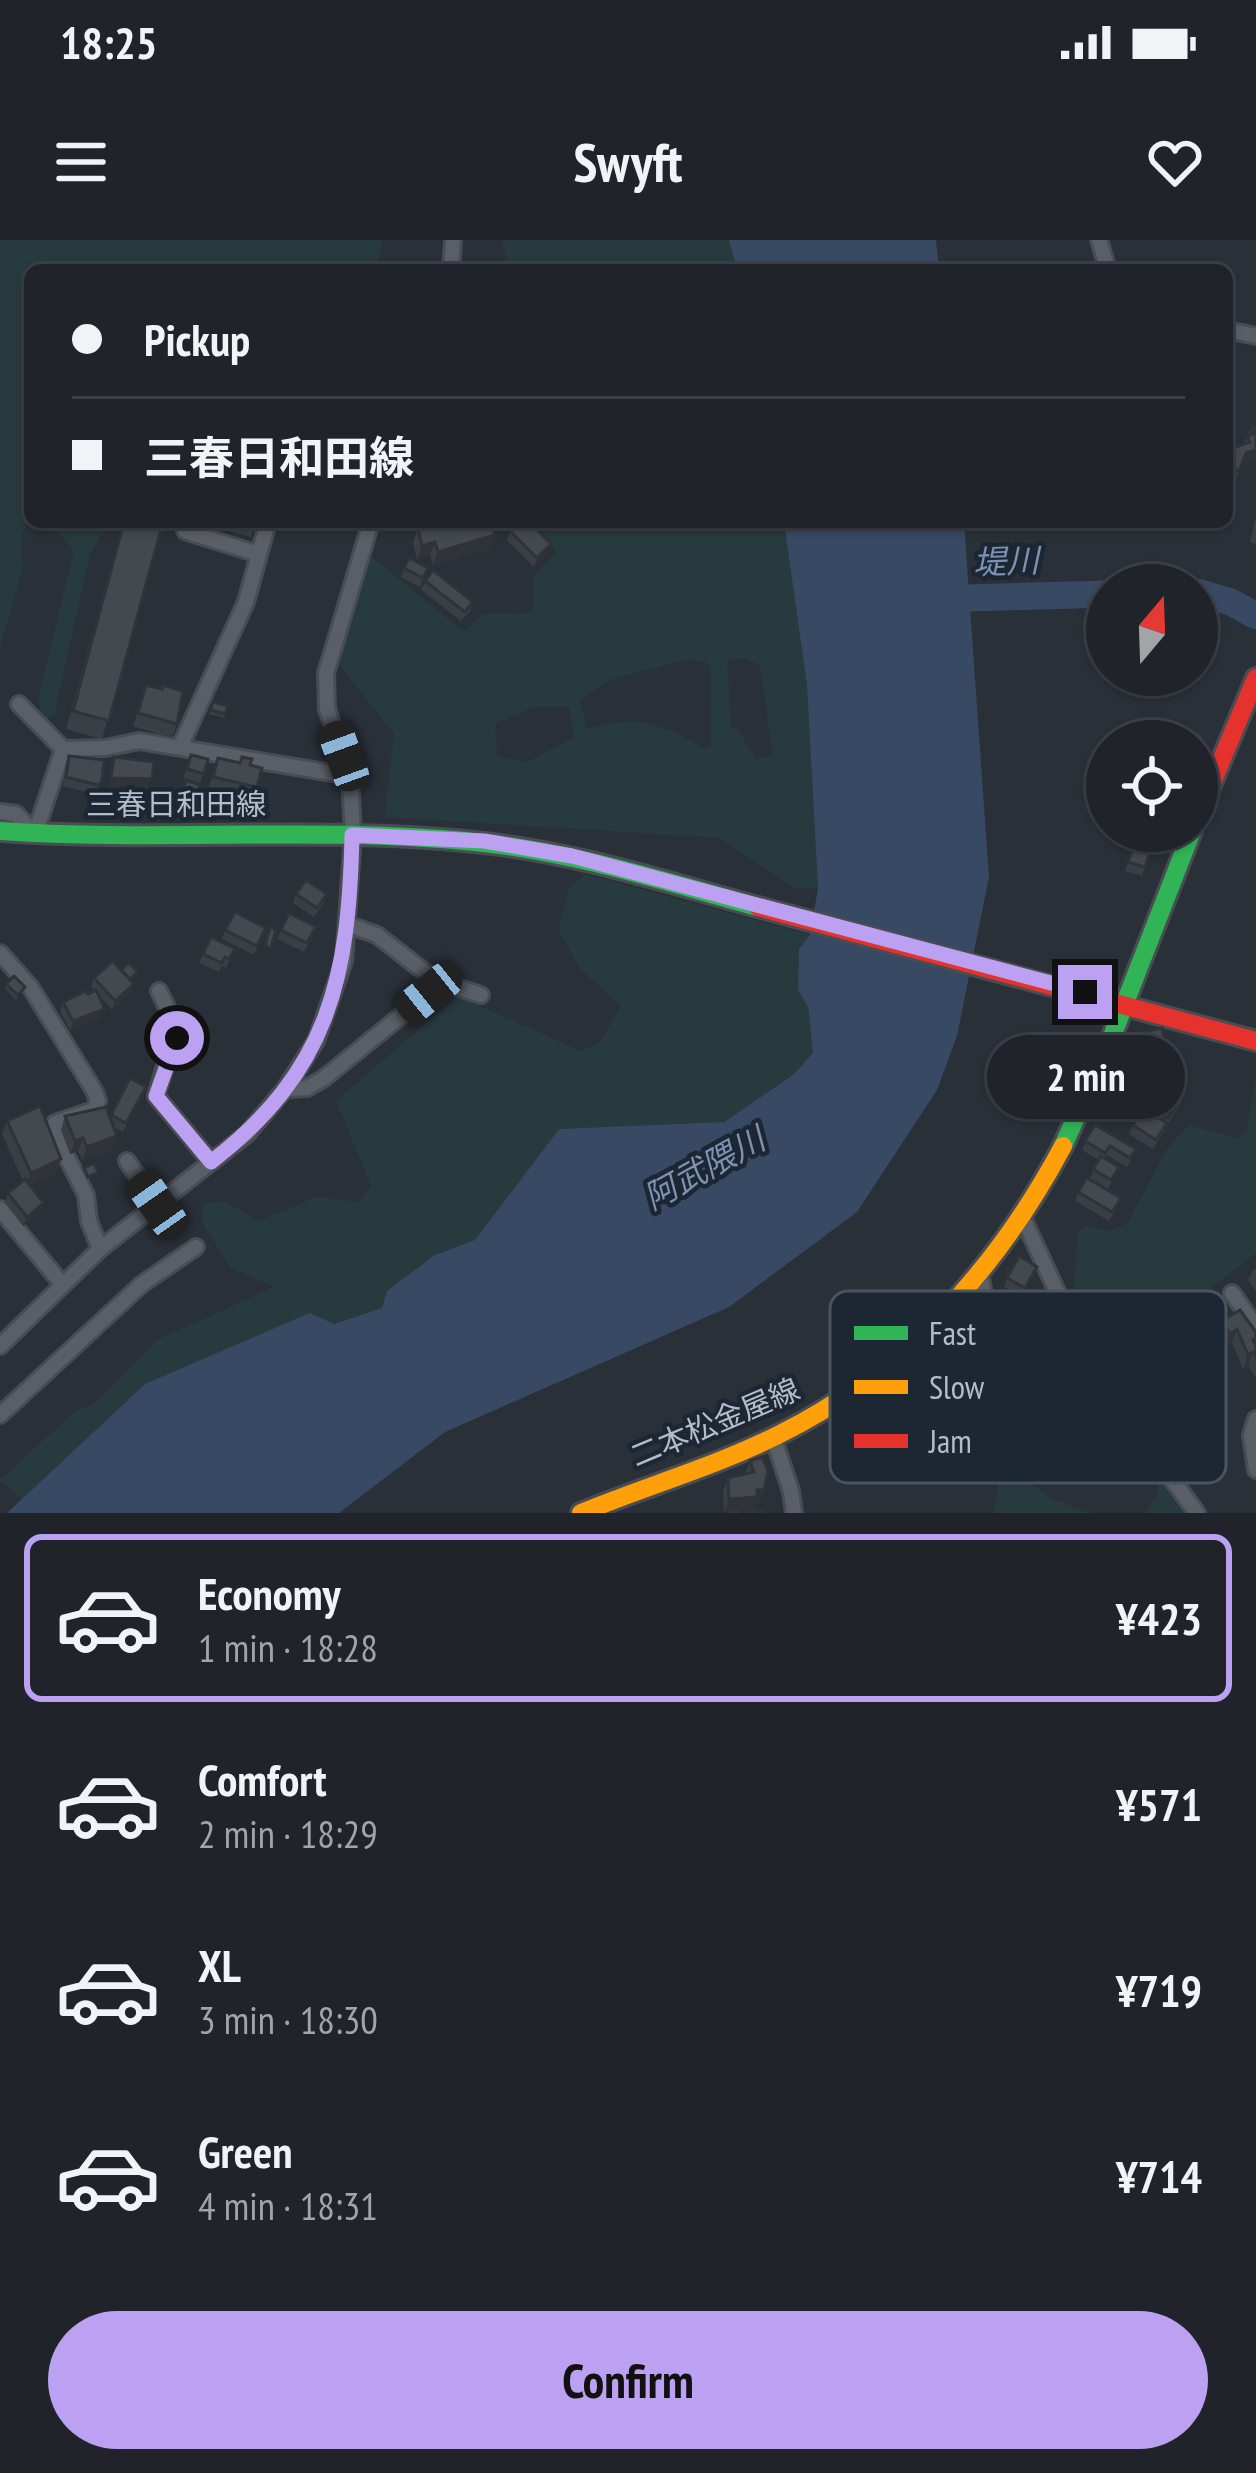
<!DOCTYPE html>
<html lang="en">
<head>
<meta charset="utf-8">
<style>
	:root { --surface:#20242a; --page:#282c32; --text:#f1f3f6; --muted:#a2a4a8; --line:#3d4147; --accent:#bca0f2 }
	body { margin:0; font-family:"PT Sans Narrow","Noto Sans JP",sans-serif; background:var(--page); color:var(--text); height:100vh; display:flex; flex-direction:column; font-size:45px; white-space:nowrap }
	* { box-sizing:border-box; margin:0 }
	p { font-size:39px; color:var(--muted) }
	.icon { flex:none; width:66px; height:66px; fill:none; stroke:currentColor; stroke-width:2; stroke-linecap:round; stroke-linejoin:round }
	.map { position:relative; height:1273px; overflow:hidden }
	.sheet { display:flex; flex-direction:column; background:var(--surface); flex:1 }
	.sheet>* { flex:none }
	.top-card { position:absolute; left:24px; top:24px; width:1209px; height:264px; border-radius:18px; box-shadow:0 3px 9px #0004,0 0 0 3px var(--line); display:grid; align-content:center; height:264px; padding:0 48px; background:var(--surface) }
	.needle { width:78px; rotate:19deg }
	.controls { position:absolute; left:1086px; top:324px; display:grid; gap:24px }
	.controls a { display:grid; place-items:center; width:132px; height:132px; border-radius:50%; background:var(--surface); box-shadow:0 3px 9px #0004,0 0 0 3px var(--line); font-size:60px }
	.end { position:absolute; width:54px; height:54px; margin:-27px; border:15px solid #bca0f2; background:#111; box-shadow:0 0 0 6px #111 }
	.from { border-radius:50% }
	.bubble { position:absolute; height:84px; border-radius:42px; background:var(--surface); box-shadow:0 3px 9px #0004,0 0 0 3px var(--line); font-size:39px; font-weight:800; line-height:84px; text-align:center }
	.car { position:absolute; width:36px; height:72px; margin:-36px -18px; border-radius:15px; box-shadow:0 0 9px 3px #0007; background:linear-gradient(#222 24%,#8ab4d8 0 40%,#222 0 76%,#8ab4d8 0 86%,#222 0) }
	.top-card b { display:flex; align-items:center; gap:42px; height:114px; font-size:45px }
	.top-card b+b { border-top:3px solid var(--line) }
	.top-card i { width:30px; height:30px; background:var(--text) }
	ul { padding:21px 0 0; list-style:none }
	li { display:flex; align-items:center; gap:36px; height:168px; margin:0 24px 18px; padding:0 24px; border:6px solid transparent; border-radius:18px }
	li div { flex:1 }
	li b { display:block; font-size:45px }
	li em { font-style:normal; font-weight:800 }
	li.selected { border-color:var(--accent) }
	li>.icon { width:108px; height:108px; stroke-width:1.5 }
	.button { display:flex; gap:24px; margin-top:auto; padding:24px 48px }
	.button a { flex:1; height:138px; border-radius:72px; background:var(--accent); color:#111; font-size:48px; font-weight:800; line-height:138px; text-align:center }
	.status { display:flex; justify-content:space-between; align-items:center; height:84px; padding:0 60px; background:var(--surface); direction:ltr }
	.status svg { height:33px; fill:currentColor }
	header { display:flex; justify-content:space-between; align-items:center; height:156px; padding:0 48px; background:var(--surface); font-size:54px; font-weight:800 }
	.map>svg:first-child { display:block }
</style>
</head>
<body>
<div class="status"><b>18:25</b><svg viewBox="0 0 49 12"><path d="M0 12V9h3v3zM5 12V6h3v6zM10 12V3h3v9zM15 12V0h3v12zM26 1h20v11H26zM47 4h2v5h-2z"/></svg></div>
<header><svg class="icon" aria-label="menu" viewBox="0 0 24 24"><path d="M4 6h16M4 12h16M4 18h16"/></svg>Swyft<svg class="icon" aria-label="heart" viewBox="0 0 24 24"><path d="M12 20l-8-8c-3-5 5-10 8-4 3-6 11-1 8 4z"/></svg></header>
<div class="map">
<svg width="1256" height="1273" viewBox="0 0 1256 1273">
	<rect width="100%" height="100%" fill="#2a3038"/>
	<!-- green -->
	<g fill="#273a3e" fill-rule="evenodd">
		<path d="M 0,0 L 383,0 L 375,30 L 30,30 L 30,282 L 110,282 L 90,314 L 54,476 L 43,479 L 38,458 L 74,311 L 59,292 L 27,285 L 21,294 L 23,327 L 0,408 Z"/>
		<path d="M 501,0 L 729,0 L 737,30 L 511,30 Z"/>
		<path d="M 534,282 L 784,282 L 807,446 L 818,648 L 796,649 L 719,598 L 385,577 L 394,494 L 338,423 L 371,316 L 464,392 L 482,374 L 532,373 L 534,335 L 557,313 ZM 744,418 L 760,425 L 773,516 L 755,519 L 740,492 L 731,485 L 727,420 ZM 690,419 L 710,424 L 711,507 L 704,508 C 657,482 639,474 587,489 L 580,460 L 612,439 ZM 534,467 L 569,467 L 575,497 L 527,522 L 497,516 L 495,484 Z"/>
		<path d="M 585,634 L 810,695 L 799,709 L 798,750 L 808,767 L 813,814 L 793,835 L 724,882 L 559,889 L 475,1000 L 435,1015 L 382,1068 L 333,1084 L 310,1074 L 145,1144 L 22,1259 L 0,1240 L 74,1172 L 94,1164 L 157,1100 L 274,1047 L 231,1028 L 203,984 L 203,964 L 224,961 L 259,981 L 316,957 L 358,962 L 371,946 L 336,861 L 457,756 L 581,811 L 600,802 L 621,766 L 580,729 L 558,689 L 569,649 Z"/>
		<path d="M 1256,836 L 1256,1013 L 1158,1089 L 1147,1119 L 1149,1183 L 1204,1273 L 1145,1273 L 1157,1256 L 1158,1245 C 1125,1187 1072,1175 1104,1101 L 1074,1054 L 1077,993 L 1085,985 L 1108,991 L 1127,984 L 1167,909 L 1189,885 L 1237,898 L 1246,892 Z"/>
		<path d="M 1007,1227 L 1052,1259 L 1091,1273 L 994,1273 L 1000,1233 Z"/>
	</g>
	<!-- water -->
	<g fill="#384963">
		<path d="M 729,0 L 936,0 L 939,30 L 737,30 Z"/>
		<path d="M 784,282 L 964,282 L 989,637 L 957,796 L 937,850 L 857,972 L 729,1067 L 445,1192 L 339,1273 L 7,1273 L 145,1144 L 310,1073 L 334,1084 L 382,1068 L 387,1051 L 435,1015 L 475,1000 L 559,889 L 724,882 L 793,835 L 813,813 L 808,767 L 798,750 L 799,709 L 810,695 L 818,648 L 807,446 Z"/>
	</g>
	<g fill="none" stroke-linecap="round" stroke-linejoin="round">
		<!-- river -->
		<g stroke="#384963" stroke-width="27">
			<path d="M 1197,352 L 1231,362 L 1256,376"/>
			<path d="M 934,359 L 1107,354"/>
		</g>
		<!-- street casing -->
		<g stroke="#484c53" stroke-width="20">
			<g id="street">
				<path d="M 1099,0 L 1108,30"/>
				<path d="M 451,30 L 453,0"/>
				<path d="M 1227,90 L 1256,96"/>
				<path d="M 185,291 L 258,314"/>
				<path d="M 19,464 L 63,509 L 105,508 L 139,501 L 350,536"/>
				<path d="M 180,507 L 246,362 L 268,282"/>
				<path d="M 0,572 L 16,574 L 35,594"/>
				<path d="M 35,594 L 63,509"/>
				<path d="M 349,685 L 377,695 L 435,740 L 481,755"/>
				<path d="M 0,713 L 31,748 L 95,852 L 98,861 L 94,870 L 55,883 L 52,888 L 86,955 L 89,981 L 100,1009"/>
				<path d="M 159,751 L 177,788 L 156,856 L 211,922"/>
				<path d="M 285,849 L 307,848 L 323,839 L 429,753 L 435,740"/>
				<path d="M 127,921 L 157,964"/>
				<path d="M 0,969 L 62,1044"/>
				<path d="M 1022,976 L 1098,1140 L 1197,1273"/>
				<path d="M 980,1034 C 995,1085 956,1138 989,1185 C 997,1198 1012,1209 1023,1220"/>
				<path d="M 1232,1053 L 1256,1087"/>
				<path d="M 0,1106 L 100,1009 L 247,894 L 285,849 L 316,801 L 344,721 L 353,595 L 350,536 L 327,469 L 326,433 L 371,282"/>
				<path d="M 0,1175 L 142,1044 L 196,1007"/>
				<path d="M 1256,1179 L 1251,1195 L 1256,1230"/>
				<path d="M 773,1197 L 791,1251 L 794,1273"/>
			</g>
		</g>
		<!-- fast casing -->
		<g stroke="#484c53" stroke-width="24">
			<g id="fast">
				<path d="M 0,591 C 158,602 317,586 474,602 C 571,611 665,642 758,667"/>
				<path d="M 1063,906 L 1109,804 L 1192,591"/>
			</g>
		</g>
		<!-- slow casing -->
		<g stroke="#484c53" stroke-width="24">
			<path id="slow" d="M 581,1273 C 646,1246 714,1227 778,1195 C 904,1133 998,1028 1063,906"/>
		</g>
		<!-- jam casing -->
		<g stroke="#484c53" stroke-width="24">
			<g id="jam">
				<path d="M 1197,578 L 1256,438"/>
				<path d="M 758,667 L 1256,801"/>
			</g>
		</g>
		<!-- street -->
		<use href="#street" stroke="#5a5e66" stroke-width="14"/>
		<!-- fast -->
		<use href="#fast" stroke="#30b455" stroke-width="18"/>
		<!-- slow -->
		<use href="#slow" stroke="#ff9f0a" stroke-width="18"/>
		<!-- jam -->
		<use href="#jam" stroke="#e5322d" stroke-width="18"/>
	</g>
	<!-- wall -->
	<g fill="#3a3f45">
		<path d="M 1256,185 L 1236,240 L 1227,236 L 1227,225 L 1244,204 L 1251,187 Z"/>
		<path d="M 1256,276 L 1256,304 L 1250,302 Z"/>
		<path d="M 123,282 L 163,282 L 102,499 L 66,489 Z"/>
		<path d="M 195,282 L 256,282 L 251,297 Z"/>
		<path d="M 424,282 L 492,284 L 493,282 L 514,287 L 548,313 L 534,327 L 507,300 L 510,292 L 493,286 L 490,309 L 433,325 L 430,315 L 417,319 L 413,302 L 418,288 L 422,287 Z"/>
		<path d="M 404,328 L 428,328 L 420,347 L 401,337 Z"/>
		<path d="M 425,341 L 473,362 L 470,371 L 461,381 L 421,350 Z"/>
		<path d="M 146,445 L 177,484 L 172,498 L 133,486 Z"/>
		<path d="M 213,462 L 228,466 L 224,478 L 209,474 Z"/>
		<path d="M 191,515 L 208,519 L 200,543 L 183,538 Z"/>
		<path d="M 69,516 L 104,520 L 98,550 L 94,554 L 63,546 L 66,524 Z"/>
		<path d="M 218,518 L 250,525 L 257,547 L 252,561 L 208,550 Z"/>
		<path d="M 186,540 L 200,545 L 188,579 L 174,574 Z"/>
		<path d="M 1134,591 L 1147,591 L 1144,598 L 1154,601 L 1142,636 L 1125,631 L 1137,597 L 1133,595 Z"/>
		<path d="M 296,654 L 327,654 L 324,663 L 314,677 L 293,663 Z"/>
		<path d="M 266,688 L 254,715 L 222,699 L 225,690 Z"/>
		<path d="M 281,690 L 313,696 L 304,712 L 277,699 Z"/>
		<path d="M 235,709 L 226,728 L 222,726 L 219,732 L 199,723 L 203,714 Z"/>
		<path d="M 121,730 L 138,732 L 131,741 L 131,753 L 112,770 L 98,754 L 101,777 L 70,790 L 60,771 L 63,762 L 95,751 L 91,747 L 94,738 Z"/>
		<path d="M 6,744 L 25,747 L 16,760 L 5,749 Z"/>
		<path d="M 1143,792 L 1164,801 L 1161,810 L 1142,813 L 1139,801 Z"/>
		<path d="M 130,838 L 142,856 L 123,892 L 113,887 L 112,910 L 82,921 L 78,911 L 70,914 L 61,890 L 65,876 L 110,877 Z"/>
		<path d="M 1155,840 L 1143,865 L 1126,856 L 1130,847 Z"/>
		<path d="M 1184,854 L 1181,863 L 1153,909 L 1129,894 L 1133,885 L 1151,873 L 1153,868 Z"/>
		<path d="M 7,881 L 56,933 L 29,945 L 40,972 L 23,986 L 5,962 L 8,953 L 23,941 L 2,894 Z"/>
		<path d="M 1095,885 L 1132,918 L 1127,927 L 1106,915 L 1105,918 L 1119,927 L 1108,949 L 1090,938 L 1099,920 L 1082,910 Z"/>
		<path d="M 1078,952 L 1117,967 L 1109,981 L 1075,961 Z"/>
		<path d="M 1037,1027 L 1021,1057 L 1004,1047 L 1007,1038 Z"/>
		<path d="M 1256,1028 L 1256,1051 L 1248,1040 L 1252,1031 Z"/>
		<path d="M 1222,1081 L 1256,1092 L 1256,1138 L 1248,1126 L 1243,1129 L 1232,1103 L 1225,1107 L 1217,1095 Z"/>
		<path d="M 989,1116 L 1016,1124 L 1006,1137 L 1033,1157 L 1030,1165 L 1051,1181 L 1048,1190 L 1037,1203 L 1016,1186 L 1018,1181 L 987,1157 L 990,1148 L 999,1136 L 985,1125 Z"/>
		<path d="M 1067,1165 L 1078,1171 L 1071,1187 L 1060,1182 Z"/>
		<path d="M 762,1217 L 760,1263 L 755,1264 L 753,1270 L 763,1273 L 743,1273 L 744,1271 L 739,1271 L 739,1273 L 724,1272 L 723,1251 L 728,1238 L 745,1234 L 750,1221 Z"/>
	</g>
	<!-- shaded-wall -->
	<g fill="#303338">
		<path d="M 1256,210 L 1256,218 L 1242,222 L 1246,213 Z"/>
		<path d="M 495,295 L 490,309 L 433,325 L 438,312 Z"/>
		<path d="M 435,302 L 430,315 L 417,319 L 422,306 Z"/>
		<path d="M 551,304 L 548,313 L 534,327 L 537,318 Z"/>
		<path d="M 111,538 L 152,539 L 148,548 L 108,547 Z"/>
		<path d="M 134,744 L 131,753 L 112,770 L 115,761 Z"/>
		<path d="M 105,769 L 101,777 L 70,790 L 73,781 Z"/>
		<path d="M 1164,801 L 1161,810 L 1142,813 L 1145,805 Z"/>
		<path d="M 117,896 L 112,910 L 82,921 L 87,907 Z"/>
		<path d="M 83,898 L 78,911 L 70,914 L 75,901 Z"/>
		<path d="M 61,919 L 56,933 L 26,946 L 31,933 Z"/>
		<path d="M 44,963 L 40,972 L 23,986 L 27,977 Z"/>
		<path d="M 1237,1089 L 1232,1103 L 1225,1107 L 1230,1094 Z"/>
		<path d="M 1253,1112 L 1248,1126 L 1243,1129 L 1248,1115 Z"/>
		<path d="M 757,1250 L 764,1250 L 760,1263 L 755,1264 L 753,1270 L 724,1272 L 729,1259 Z"/>
	</g>
	<!-- building -->
	<g fill="#444950" stroke="#303338" stroke-width="3">
		<path d="M 1256,185 L 1256,210 L 1246,213 L 1239,231 L 1227,226 L 1233,208 L 1250,202 L 1247,196 L 1254,193 L 1251,187 Z"/>
		<path d="M 124,282 L 163,282 L 109,481 L 73,471 Z"/>
		<path d="M 425,282 L 491,282 L 495,295 L 438,312 L 435,302 L 422,306 L 418,288 L 426,286 Z"/>
		<path d="M 495,282 L 515,282 L 513,288 Z"/>
		<path d="M 519,282 L 529,282 L 551,304 L 537,318 L 510,291 Z"/>
		<path d="M 409,318 L 428,328 L 423,338 L 404,328 Z"/>
		<path d="M 433,330 L 473,362 L 465,372 L 425,341 Z"/>
		<path d="M 146,445 L 162,449 L 163,445 L 183,451 L 177,484 L 138,473 Z"/>
		<path d="M 213,462 L 228,466 L 225,474 L 210,470 Z"/>
		<path d="M 1180,487 L 1203,495 L 1198,509 L 1197,501 L 1175,501 Z"/>
		<path d="M 1197,512 L 1203,514 L 1197,532 Z"/>
		<path d="M 191,515 L 208,519 L 204,534 L 187,529 Z"/>
		<path d="M 69,516 L 104,520 L 102,541 L 98,545 L 66,537 Z"/>
		<path d="M 114,517 L 154,522 L 152,539 L 111,538 Z"/>
		<path d="M 242,517 L 252,519 L 250,525 L 262,528 L 257,547 L 213,537 L 218,518 L 240,523 Z"/>
		<path d="M 186,540 L 200,545 L 192,570 L 178,565 Z"/>
		<path d="M 1138,595 L 1154,601 L 1145,627 L 1128,622 Z"/>
		<path d="M 306,640 L 327,654 L 317,668 L 296,654 Z"/>
		<path d="M 235,672 L 266,688 L 257,706 L 225,690 Z"/>
		<path d="M 289,673 L 316,687 L 307,703 L 281,690 Z"/>
		<path d="M 270,687 L 276,690 L 271,708 L 265,706 Z"/>
		<path d="M 211,697 L 235,709 L 229,719 L 225,717 L 222,723 L 203,714 Z"/>
		<path d="M 113,721 L 134,744 L 115,761 L 94,738 Z"/>
		<path d="M 129,723 L 138,732 L 130,739 L 121,730 Z"/>
		<path d="M 14,736 L 25,747 L 18,755 L 6,744 Z"/>
		<path d="M 96,750 L 105,769 L 73,781 L 63,762 L 86,751 L 88,754 Z"/>
		<path d="M 1162,788 L 1164,801 L 1145,805 L 1143,792 Z"/>
		<path d="M 1138,831 L 1155,840 L 1147,856 L 1130,847 Z"/>
		<path d="M 130,838 L 146,847 L 126,883 L 111,875 Z"/>
		<path d="M 1169,844 L 1184,854 L 1168,878 L 1153,868 Z"/>
		<path d="M 40,866 L 61,919 L 31,933 L 7,881 Z"/>
		<path d="M 106,867 L 117,896 L 87,907 L 83,898 L 75,901 L 65,876 Z"/>
		<path d="M 1143,868 L 1167,883 L 1156,900 L 1133,885 Z"/>
		<path d="M 1095,885 L 1136,909 L 1130,918 L 1110,906 L 1105,913 L 1085,901 Z"/>
		<path d="M 1101,916 L 1119,927 L 1111,940 L 1093,929 Z"/>
		<path d="M 94,923 L 98,932 L 88,937 L 84,928 Z"/>
		<path d="M 1087,938 L 1121,958 L 1112,972 L 1078,952 Z"/>
		<path d="M 25,939 L 44,963 L 27,977 L 8,953 Z"/>
		<path d="M 1019,1016 L 1037,1027 L 1025,1048 L 1007,1038 Z"/>
		<path d="M 1240,1070 L 1256,1092 L 1256,1098 L 1253,1100 L 1256,1105 L 1256,1117 L 1253,1112 L 1248,1115 L 1237,1089 L 1230,1094 L 1222,1081 Z"/>
		<path d="M 762,1217 L 768,1231 L 764,1250 L 757,1250 L 757,1257 L 729,1259 L 728,1238 L 754,1232 L 750,1221 Z"/>
		<path d="M 762,1270 L 763,1273 L 744,1273 L 744,1271 Z"/>
	</g>
	<g fill="none" stroke-linecap="round" stroke-linejoin="round">
		<!-- route -->
		<path stroke="#bca0f2" stroke-width="15" d="M 177,798 L 156,856 L 211,922 C 329,831 349,738 352,595 L 484,601 L 572,616 L 1085,752"/>
	</g>
	<g text-anchor="middle" stroke-width="9" stroke-linejoin="round" paint-order="stroke">
		<!-- street labels -->
		<g font-size="30" fill="#b4bcc9" stroke="#1d2633">
			<text x="176" y="575">三春日和田線</text>
			<text transform="translate(715 1183) rotate(-23)" y="10">二本松金屋線</text>
		</g>
		<!-- water labels -->
		<g font-size="33" font-style="italic" fill="#7c92b1" stroke="#1d2633">
			<text transform="translate(1006 321) rotate(-2)" y="12">堤川</text>
			<text transform="translate(704 928) rotate(-29)" y="12">阿武隈川</text>
		</g>
	</g>
	<!-- legend -->
	<rect x="830" y="1051" width="396" height="192" rx="18" fill="#1d2633" stroke="#4a5360" stroke-width="3"/>
	<rect x="854" y="1086" width="54" height="14" fill="#30b455"/>
	<rect x="854" y="1140" width="54" height="14" fill="#ff9f0a"/>
	<rect x="854" y="1194" width="54" height="14" fill="#e5322d"/>
	<g font-size="33" fill="#b4bcc9">
		<text x="929" y="1105">Fast</text>
		<text x="929" y="1159">Slow</text>
		<text x="929" y="1213">Jam</text>
	</g>
</svg>
<div class="controls">
<a><svg class="needle" viewBox="-14 -14 28 28"><path d="M0-13l5 13h-10z" fill="#e53935"/><path d="M0 13l5-13h-10z" fill="#a2a4a8"/></svg></a>
<a><svg class="icon" aria-label="locate" viewBox="0 0 24 24"><circle cx="12" cy="12" r="6"/><path d="M12 2v4M12 18v4M2 12h4M18 12h4"/></svg></a>
</div>
<i class="end from" style="left:177px;top:798px"></i>
<i class="end" style="left:1085px;top:752px"></i>
<div class="bubble" style="left:987px;top:795px;width:198px">2 min</div>
<i class="car" style="left:344px;top:516px;rotate:340deg"></i>
<i class="car" style="left:429px;top:753px;rotate:231deg"></i>
<i class="car" style="left:157px;top:964px;rotate:325deg"></i>
<div class="top-card">
<b><i class="from"></i>Pickup</b>
<b><i></i>三春日和田線</b>
</div>
</div>
<section class="sheet">
<ul>
<li class="selected"><svg class="icon" aria-label="car" viewBox="0 0 24 24"><path d="M5 17H2v-5l4-1 3-4h7l3 4 3 1v5h-3M9 17h6M6 11h13"/><circle cx="7" cy="17" r="2"/><circle cx="17" cy="17" r="2"/></svg><div><b>Economy</b><p>1 min · 18:28</p></div><em>¥423</em></li>
<li><svg class="icon" aria-label="car" viewBox="0 0 24 24"><path d="M5 17H2v-5l4-1 3-4h7l3 4 3 1v5h-3M9 17h6M6 11h13"/><circle cx="7" cy="17" r="2"/><circle cx="17" cy="17" r="2"/></svg><div><b>Comfort</b><p>2 min · 18:29</p></div><em>¥571</em></li>
<li><svg class="icon" aria-label="car" viewBox="0 0 24 24"><path d="M5 17H2v-5l4-1 3-4h7l3 4 3 1v5h-3M9 17h6M6 11h13"/><circle cx="7" cy="17" r="2"/><circle cx="17" cy="17" r="2"/></svg><div><b>XL</b><p>3 min · 18:30</p></div><em>¥719</em></li>
<li><svg class="icon" aria-label="car" viewBox="0 0 24 24"><path d="M5 17H2v-5l4-1 3-4h7l3 4 3 1v5h-3M9 17h6M6 11h13"/><circle cx="7" cy="17" r="2"/><circle cx="17" cy="17" r="2"/></svg><div><b>Green</b><p>4 min · 18:31</p></div><em>¥714</em></li>
</ul>
<div class="button"><a>Confirm</a></div>
</section>
</body>
</html>
